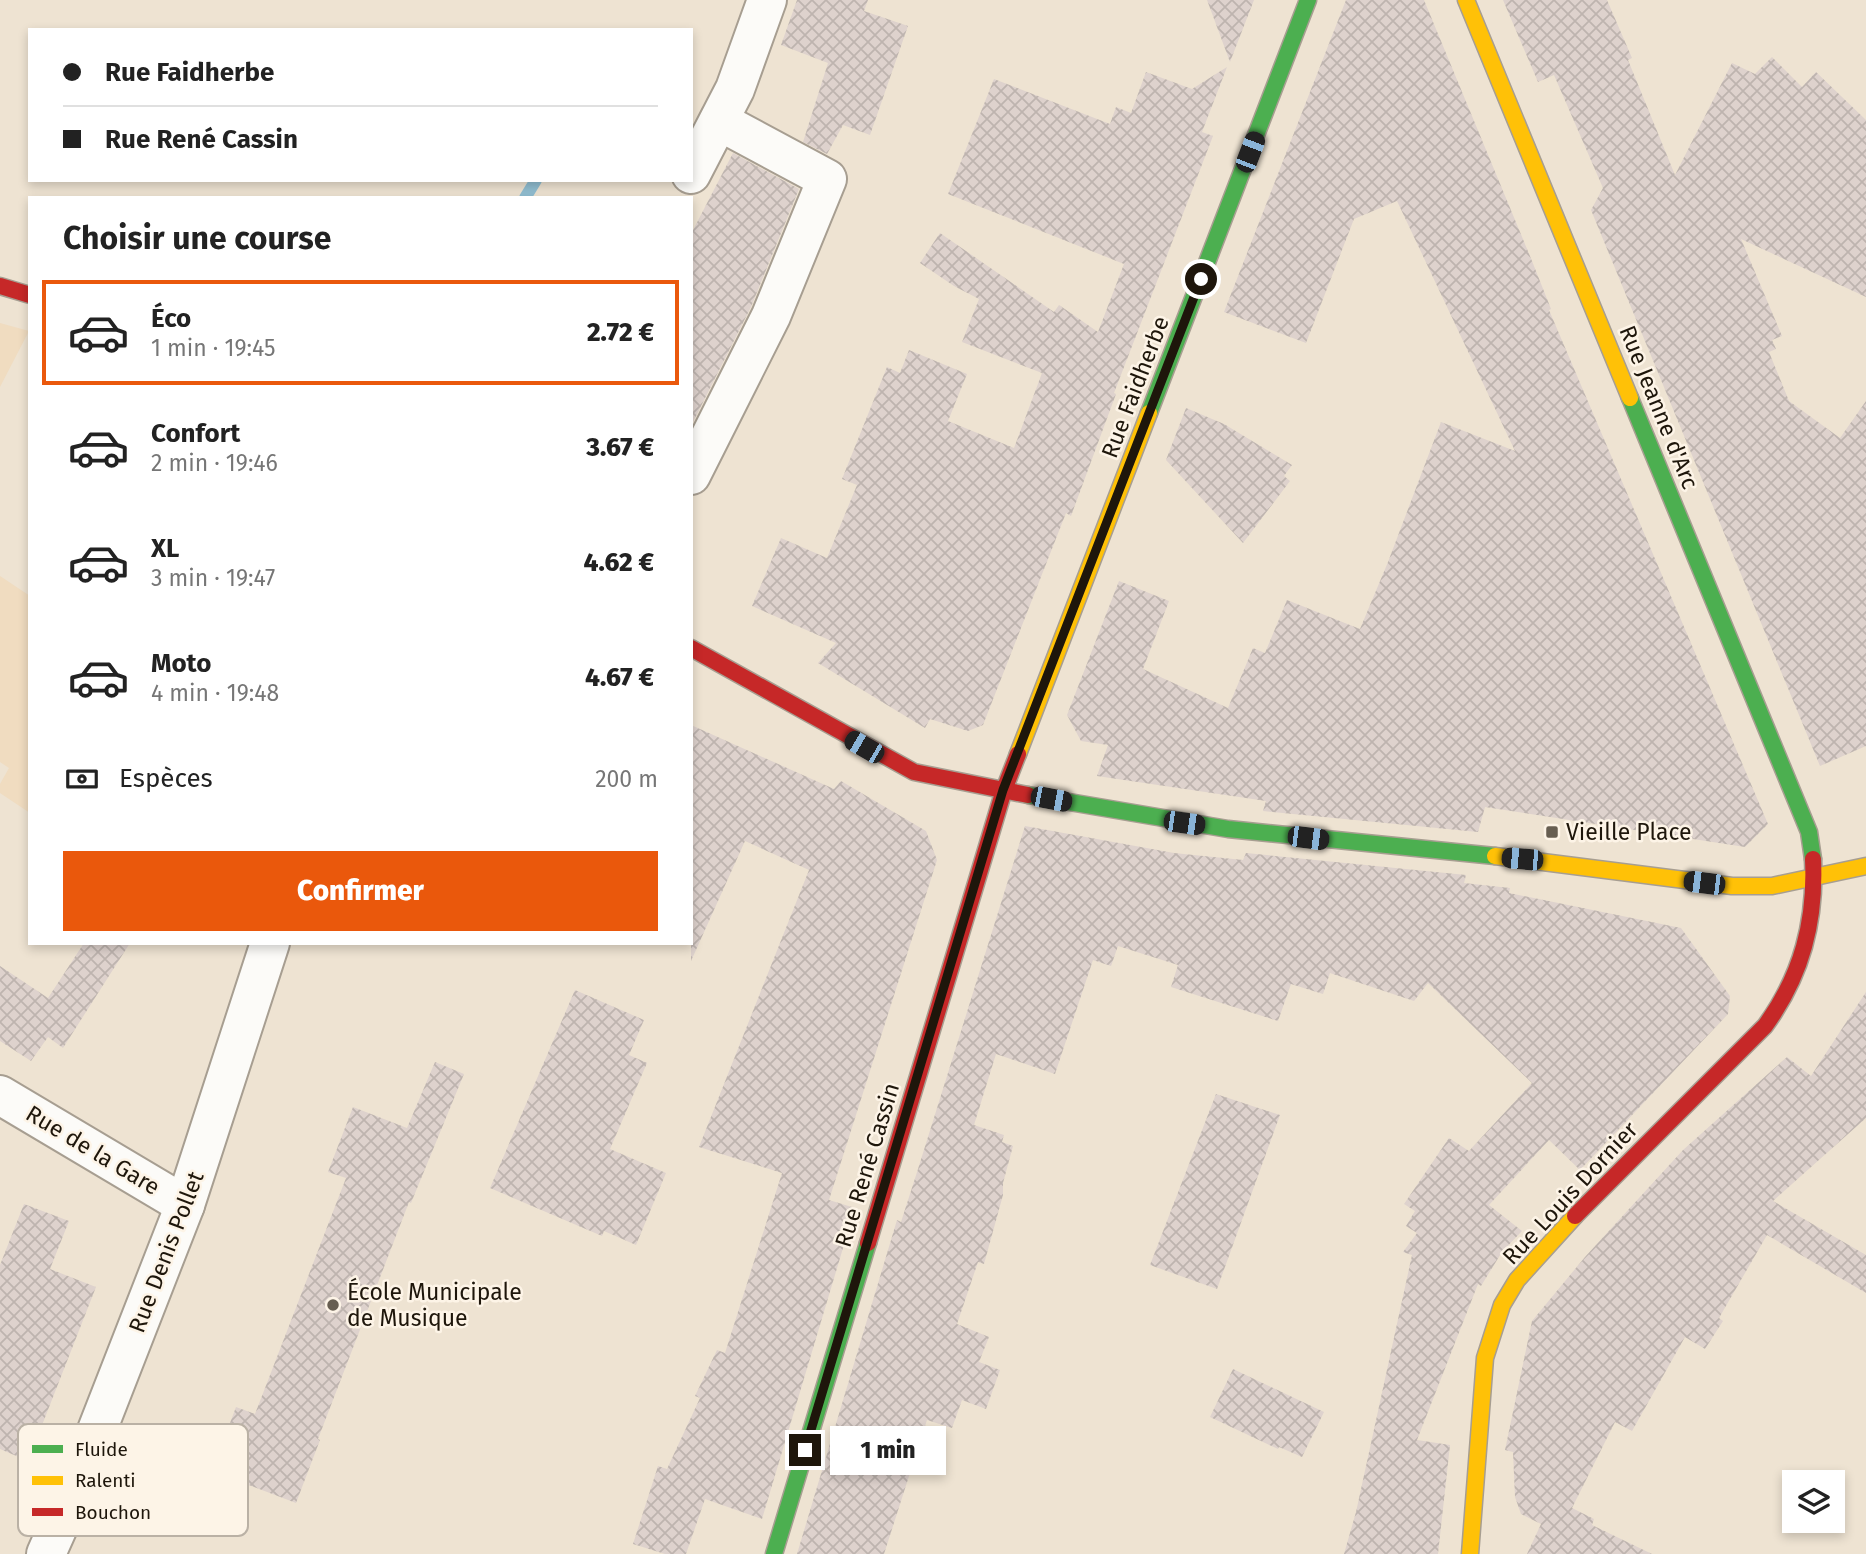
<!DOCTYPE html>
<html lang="fr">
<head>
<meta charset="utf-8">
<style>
	:root { --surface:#fff; --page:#f6f6f6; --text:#222; --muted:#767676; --line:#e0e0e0; --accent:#ea580c }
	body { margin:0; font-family:"Fira Sans",sans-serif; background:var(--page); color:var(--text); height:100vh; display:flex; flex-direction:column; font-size:26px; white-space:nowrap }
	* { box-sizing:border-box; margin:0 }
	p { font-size:23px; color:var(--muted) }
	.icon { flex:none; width:38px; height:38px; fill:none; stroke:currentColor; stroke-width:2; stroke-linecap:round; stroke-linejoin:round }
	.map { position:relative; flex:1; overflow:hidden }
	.details { position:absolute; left:28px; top:196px; width:665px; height:749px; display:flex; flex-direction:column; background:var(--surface); border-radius:0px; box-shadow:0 4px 10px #0003 }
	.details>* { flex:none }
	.top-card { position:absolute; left:28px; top:28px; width:665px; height:154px; border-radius:0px; box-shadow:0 4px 10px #0003; display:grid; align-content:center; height:154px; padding:0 35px; background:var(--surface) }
	.tools { position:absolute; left:1782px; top:1470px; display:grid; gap:14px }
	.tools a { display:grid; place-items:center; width:63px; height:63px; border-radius:0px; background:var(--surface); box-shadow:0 4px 10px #0003; font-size:35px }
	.end { position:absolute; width:32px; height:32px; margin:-16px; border:9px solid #1e160b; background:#fff; box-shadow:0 0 0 4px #fff }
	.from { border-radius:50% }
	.bubble { position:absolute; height:49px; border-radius:0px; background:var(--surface); box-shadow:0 4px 10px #0003; font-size:23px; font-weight:800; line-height:49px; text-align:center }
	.car { position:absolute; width:21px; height:42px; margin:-21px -10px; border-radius:9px; box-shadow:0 0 5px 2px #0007; background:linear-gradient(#222 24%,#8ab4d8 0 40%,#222 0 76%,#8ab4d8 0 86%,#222 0) }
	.top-card b { display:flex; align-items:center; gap:24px; height:66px; font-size:26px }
	.top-card b+b { border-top:2px solid var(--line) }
	.top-card i { width:18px; height:18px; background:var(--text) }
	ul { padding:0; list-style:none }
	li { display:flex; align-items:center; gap:21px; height:105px; margin:0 14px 10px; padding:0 21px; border:4px solid transparent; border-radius:0px }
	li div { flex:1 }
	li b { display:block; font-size:26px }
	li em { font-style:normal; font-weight:800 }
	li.active { border-color:var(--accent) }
	li>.icon { width:63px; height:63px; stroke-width:1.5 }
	h2 { padding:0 35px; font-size:32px; line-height:84px }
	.pay { display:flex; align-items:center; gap:18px; height:77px; padding:0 35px; font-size:26px }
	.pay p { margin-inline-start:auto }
	.button { display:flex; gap:14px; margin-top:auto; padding:14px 35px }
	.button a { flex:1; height:80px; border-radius:0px; background:var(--accent); color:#fff; font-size:28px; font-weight:800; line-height:80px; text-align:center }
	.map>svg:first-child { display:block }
</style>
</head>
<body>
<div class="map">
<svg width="1866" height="1554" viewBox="0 0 1866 1554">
	<defs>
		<pattern id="building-cross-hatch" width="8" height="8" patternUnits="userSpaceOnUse" patternTransform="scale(1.75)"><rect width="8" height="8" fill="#ded2cd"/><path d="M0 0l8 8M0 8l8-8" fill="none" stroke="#beb4af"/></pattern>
	</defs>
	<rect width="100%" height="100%" fill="#eee3d2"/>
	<!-- built -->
	<g fill="#f0dcc0">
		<path d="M 0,323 L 29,331 L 0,387 Z"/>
		<path d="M 0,576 L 30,596 L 30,813 L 0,793 L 0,784 L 9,768 L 0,762 Z"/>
	</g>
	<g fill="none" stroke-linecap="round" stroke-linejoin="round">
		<!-- stream -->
		<path stroke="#91bed1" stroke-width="12" d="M 525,198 L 536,180"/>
	</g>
	<!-- building -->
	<g fill="url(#building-cross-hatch)">
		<path d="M 797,0 L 868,0 L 864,11 L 908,26 L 870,135 L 843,125 L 827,154 L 803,142 L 828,63 L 781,45 Z"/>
		<path d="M 1207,0 L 1254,0 L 1230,62 Z"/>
		<path d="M 1346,0 L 1424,0 L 1532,261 L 1551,309 L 1549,310 L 1768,824 L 1745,847 L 1485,807 L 1478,832 L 1263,811 L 1266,801 L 1097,776 L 1108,745 L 1081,741 L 1067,715 L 1119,581 L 1169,601 L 1143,669 L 1228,708 L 1253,648 L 1265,653 L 1287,600 L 1360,629 L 1388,562 L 1441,422 L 1515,451 L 1397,201 L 1354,219 L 1306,343 L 1224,312 Z"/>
		<path d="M 1503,0 L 1607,0 L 1632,58 L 1628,60 L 1675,175 L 1732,63 L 1755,74 L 1772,57 L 1802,87 L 1816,72 L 1866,120 L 1866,297 L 1741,239 L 1782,336 L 1772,340 L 1776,349 L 1769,352 L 1789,401 L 1840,438 L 1866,401 L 1866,746 L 1820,766 L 1591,210 L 1603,188 L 1554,75 L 1538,82 Z"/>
		<path d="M 1227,67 L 1202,132 L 1213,136 L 1114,393 L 1116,394 L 1071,516 L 1066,513 L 983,725 L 968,731 L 930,719 L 925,728 L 818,663 L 836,643 L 752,606 L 781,538 L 827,558 L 857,485 L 842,479 L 887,367 L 900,373 L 909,350 L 967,374 L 948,421 L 1014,448 L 1042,373 L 962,342 L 979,299 L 954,286 L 920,263 L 940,233 L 1054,312 L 1059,305 L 1098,332 L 1124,264 L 948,194 L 994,79 L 1110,124 L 1116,107 L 1131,113 L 1146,72 L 1192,89 Z"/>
		<path d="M 733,153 L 799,189 L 751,307 L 691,426 L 691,234 Z"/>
		<path d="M 1186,408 L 1224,424 L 1292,465 L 1284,476 L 1290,481 L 1243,543 L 1166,460 Z"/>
		<path d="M 691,725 L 834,789 L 841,781 L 926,831 L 937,860 L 829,1200 L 855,1208 L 762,1519 L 705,1499 L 686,1554 L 665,1554 L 633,1544 L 658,1466 L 667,1469 L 700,1398 L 695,1396 L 717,1350 L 725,1353 L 782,1173 L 699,1147 L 809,870 L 745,841 L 691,961 Z"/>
		<path d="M 1025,826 L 1174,853 L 1243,860 L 1246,853 L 1466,875 L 1464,883 L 1510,888 L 1509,893 L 1681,928 L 1730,996 L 1728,1014 L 1580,1170 L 1549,1140 L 1489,1205 L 1522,1231 L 1502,1252 L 1481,1286 L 1478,1284 L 1417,1440 L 1450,1445 L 1438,1554 L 1344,1554 L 1356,1512 L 1412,1255 L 1403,1252 L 1417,1233 L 1406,1226 L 1415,1211 L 1404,1204 L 1449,1138 L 1469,1151 L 1532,1083 L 1428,983 L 1414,1001 L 1330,973 L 1323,994 L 1291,984 L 1278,1021 L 1171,987 L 1178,965 L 1118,946 L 1111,966 L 1093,960 L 1055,1074 L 996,1054 L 974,1125 L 1004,1135 L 1002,1142 L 1013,1146 L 1003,1183 L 1003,1195 L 984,1264 L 978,1262 L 957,1324 L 989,1337 L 979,1362 L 1000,1370 L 986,1409 L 962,1400 L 952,1428 L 927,1420 L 884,1554 L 797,1554 L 897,1220 L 901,1222 L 918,1169 Z"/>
		<path d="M 84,943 L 130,943 L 63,1048 L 48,1037 L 31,1061 L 0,1041 L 0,966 L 48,998 Z"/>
		<path d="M 575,990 L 644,1020 L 629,1055 L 647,1063 L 610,1149 L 666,1173 L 636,1245 L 604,1231 L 602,1236 L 490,1188 Z"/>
		<path d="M 1866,992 L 1866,1118 L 1773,1201 L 1866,1255 L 1866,1293 L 1767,1235 L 1719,1318 L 1723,1321 L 1705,1349 L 1685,1337 L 1632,1431 L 1615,1422 L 1572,1508 L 1594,1519 L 1592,1525 L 1652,1554 L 1527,1554 L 1541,1524 L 1521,1514 L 1515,1497 L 1513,1452 L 1505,1450 L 1532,1321 L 1585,1257 L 1683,1150 L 1787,1057 L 1811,1076 Z"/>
		<path d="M 435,1062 L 464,1074 L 411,1203 L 409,1202 L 318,1439 L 320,1440 L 296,1503 L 212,1471 L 236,1407 L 255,1414 L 346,1178 L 328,1172 L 353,1107 L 407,1128 Z"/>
		<path d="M 1216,1094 L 1280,1115 L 1217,1289 L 1150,1265 Z"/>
		<path d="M 24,1204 L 69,1221 L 50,1269 L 96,1287 L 28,1461 L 0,1449 L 0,1265 Z"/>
		<path d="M 1233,1369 L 1324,1412 L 1302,1457 L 1279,1447 L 1278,1449 L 1210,1417 Z"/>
	</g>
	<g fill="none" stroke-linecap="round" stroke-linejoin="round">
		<!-- street casing -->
		<g stroke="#a79e91" stroke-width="42">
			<g id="street">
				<path d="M 691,174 L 735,89 L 767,0"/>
				<path d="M 691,475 L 771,316 L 827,179 L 719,121"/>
				<path d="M 0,1095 L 185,1205"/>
				<path d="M 46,1554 L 67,1507 L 185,1205 L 270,943"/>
			</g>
		</g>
		<!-- fast casing -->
		<g stroke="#a79e91" stroke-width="19">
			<g id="fast">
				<path d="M 1630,398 L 1809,832 L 1813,859"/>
				<path d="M 1149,413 L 1308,0"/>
				<path d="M 1028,795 L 1228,829 L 1495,856"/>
				<path d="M 774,1554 L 868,1243"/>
			</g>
		</g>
		<!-- slow casing -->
		<g stroke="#a79e91" stroke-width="19">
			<g id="slow">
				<path d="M 1466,0 L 1630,398"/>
				<path d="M 1018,754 L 1149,413"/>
				<path d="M 1495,856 L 1732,886 L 1772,886 L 1866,866"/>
				<path d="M 1470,1554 L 1485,1358 L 1502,1305 L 1517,1280 L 1575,1216"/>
			</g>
		</g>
		<!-- jam casing -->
		<g stroke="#a79e91" stroke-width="19">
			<g id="jam">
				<path d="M 0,286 L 30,295"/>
				<path d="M 691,648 L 914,772 L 1028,795"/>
				<path d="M 1575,1216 L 1765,1026 C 1802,975 1816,921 1813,859"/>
				<path d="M 868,1243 L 1004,790 L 1018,754"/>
			</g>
		</g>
		<!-- street -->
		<use href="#street" stroke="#fcfbf8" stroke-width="38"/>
		<!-- fast -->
		<use href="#fast" stroke="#4caf50" stroke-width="16"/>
		<!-- slow -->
		<use href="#slow" stroke="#ffc107" stroke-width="16"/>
		<!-- jam -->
		<use href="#jam" stroke="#c62828" stroke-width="16"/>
	</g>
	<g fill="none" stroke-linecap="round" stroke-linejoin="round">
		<!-- route -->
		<path stroke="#1e160b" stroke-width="9" d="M 805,1450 L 1003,790 L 1201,279"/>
	</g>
	<!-- markers -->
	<g fill="#675e51" stroke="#fdf4e7" stroke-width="2.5">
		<rect x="1545" y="825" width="14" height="14" rx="3.5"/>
		<circle cx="333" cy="1305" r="7"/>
	</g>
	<g text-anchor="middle" stroke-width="5" stroke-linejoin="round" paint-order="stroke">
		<!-- street labels -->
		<g font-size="23" fill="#1e160b" stroke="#fdf4e7">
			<text transform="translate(1135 387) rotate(-69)" y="8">Rue Faidherbe</text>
			<text transform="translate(1659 407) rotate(68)" y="8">Rue Jeanne d'Arc</text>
			<text transform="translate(93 1150) rotate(31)" y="8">Rue de la Gare</text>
			<text transform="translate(867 1165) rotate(-73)" y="8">Rue René Cassin</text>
			<text transform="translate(1570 1193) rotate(-47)" y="8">Rue Louis Dornier</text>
			<text transform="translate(166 1252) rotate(-69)" y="8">Rue Denis Pollet</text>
		</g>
		<!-- poi labels -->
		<g font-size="23" fill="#1e160b" stroke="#fdf4e7" text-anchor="start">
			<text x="1566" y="840">Vieille Place</text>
			<text x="347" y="1300">École Municipale<tspan x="347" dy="26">de Musique</tspan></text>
		</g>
	</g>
	<!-- legend -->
	<rect x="18" y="1424" width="230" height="112" rx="10" fill="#fdf4e7" stroke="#bab1a5" stroke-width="2"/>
	<rect x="32" y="1445" width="31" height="8" fill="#4caf50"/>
	<rect x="32" y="1476" width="31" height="9" fill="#ffc107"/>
	<rect x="32" y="1508" width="31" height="8" fill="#c62828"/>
	<g font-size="19" fill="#1e160b">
		<text x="75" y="1456">Fluide</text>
		<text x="75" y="1487">Ralenti</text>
		<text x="75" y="1519">Bouchon</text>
	</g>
</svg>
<div class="tools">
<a><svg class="icon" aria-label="layers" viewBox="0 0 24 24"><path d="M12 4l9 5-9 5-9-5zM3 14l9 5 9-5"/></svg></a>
</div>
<i class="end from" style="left:1201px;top:279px"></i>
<i class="end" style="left:805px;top:1450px"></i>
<div class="bubble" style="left:830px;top:1426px;width:116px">1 min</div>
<i class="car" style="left:1250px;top:152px;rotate:21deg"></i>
<i class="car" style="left:864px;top:747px;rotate:300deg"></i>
<i class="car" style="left:1051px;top:799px;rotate:101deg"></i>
<i class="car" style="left:1184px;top:823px;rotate:98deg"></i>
<i class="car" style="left:1308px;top:838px;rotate:97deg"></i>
<i class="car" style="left:1522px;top:859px;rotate:275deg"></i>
<i class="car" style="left:1704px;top:883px;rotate:277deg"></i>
<div class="top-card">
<b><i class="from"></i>Rue Faidherbe</b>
<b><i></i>Rue René Cassin</b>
</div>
<section class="details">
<h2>Choisir une course</h2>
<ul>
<li class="active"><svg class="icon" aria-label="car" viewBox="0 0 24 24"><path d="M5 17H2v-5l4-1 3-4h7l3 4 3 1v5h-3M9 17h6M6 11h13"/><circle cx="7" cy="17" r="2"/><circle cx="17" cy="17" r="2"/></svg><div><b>Éco</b><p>1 min · 19:45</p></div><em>2.72 €</em></li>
<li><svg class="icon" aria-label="car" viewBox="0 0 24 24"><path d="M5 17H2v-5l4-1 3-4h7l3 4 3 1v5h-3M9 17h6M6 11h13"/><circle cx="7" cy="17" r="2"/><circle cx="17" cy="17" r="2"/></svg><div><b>Confort</b><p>2 min · 19:46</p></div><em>3.67 €</em></li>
<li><svg class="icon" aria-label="car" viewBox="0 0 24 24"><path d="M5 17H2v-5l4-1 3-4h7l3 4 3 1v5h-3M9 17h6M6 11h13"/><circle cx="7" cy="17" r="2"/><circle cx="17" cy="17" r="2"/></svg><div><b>XL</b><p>3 min · 19:47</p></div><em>4.62 €</em></li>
<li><svg class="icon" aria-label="car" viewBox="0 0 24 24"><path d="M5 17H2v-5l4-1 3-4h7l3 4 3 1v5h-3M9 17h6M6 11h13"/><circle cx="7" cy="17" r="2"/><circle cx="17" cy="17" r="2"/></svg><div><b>Moto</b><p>4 min · 19:48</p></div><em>4.67 €</em></li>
</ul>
<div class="pay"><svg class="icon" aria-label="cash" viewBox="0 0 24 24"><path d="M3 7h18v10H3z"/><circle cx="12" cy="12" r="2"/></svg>Espèces<p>200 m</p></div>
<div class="button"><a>Confirmer</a></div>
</section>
</div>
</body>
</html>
